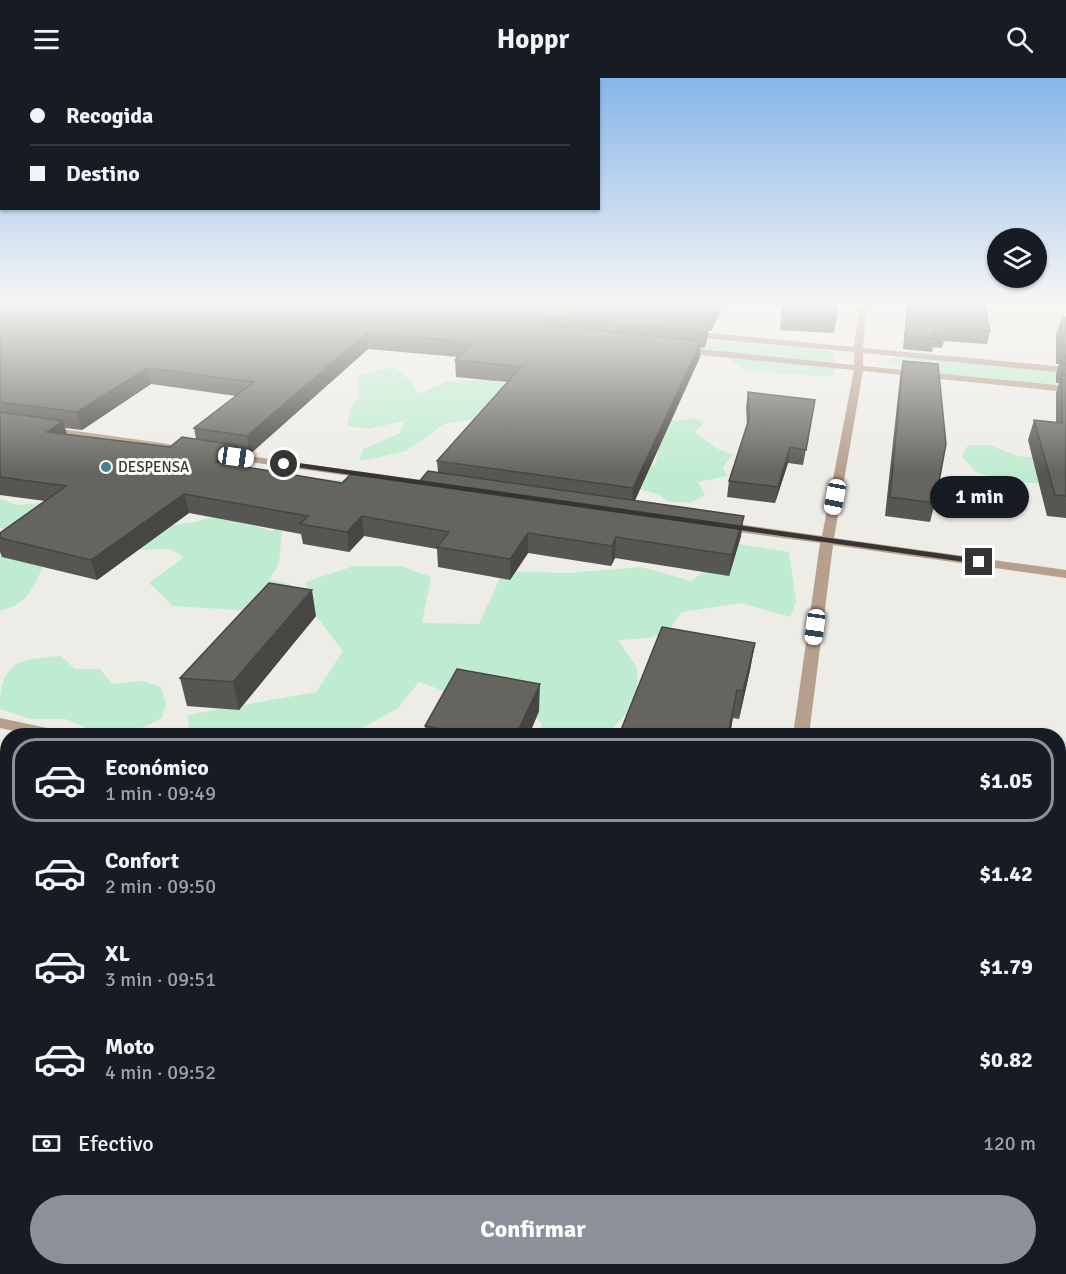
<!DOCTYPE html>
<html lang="es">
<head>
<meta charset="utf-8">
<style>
	:root { --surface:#171b24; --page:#20242c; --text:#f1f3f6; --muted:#9ea1a6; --line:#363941; --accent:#8c9099 }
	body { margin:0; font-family:Signika,sans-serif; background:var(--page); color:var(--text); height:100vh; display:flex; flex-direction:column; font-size:22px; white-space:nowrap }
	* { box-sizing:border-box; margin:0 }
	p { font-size:20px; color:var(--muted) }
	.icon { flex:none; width:33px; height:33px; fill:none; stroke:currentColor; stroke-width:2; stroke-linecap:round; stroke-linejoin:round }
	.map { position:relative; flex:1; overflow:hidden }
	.drawer { position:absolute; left:0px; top:650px; width:1066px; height:548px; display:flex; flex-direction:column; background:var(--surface); border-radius:24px 24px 0 0; box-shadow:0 2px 4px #0004 }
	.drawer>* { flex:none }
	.banner { position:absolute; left:0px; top:0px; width:600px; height:132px; box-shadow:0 2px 4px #0004; display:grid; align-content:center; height:132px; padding:0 30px; background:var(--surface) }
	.controls { position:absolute; left:987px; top:150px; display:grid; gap:12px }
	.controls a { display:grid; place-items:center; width:60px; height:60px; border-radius:50%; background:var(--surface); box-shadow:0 2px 4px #0004; font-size:30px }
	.end { position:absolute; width:27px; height:27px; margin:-14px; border:8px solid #363533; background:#fff; box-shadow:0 0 0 3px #fff }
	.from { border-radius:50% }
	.bubble { position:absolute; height:42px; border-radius:21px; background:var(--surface); box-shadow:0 2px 4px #0004; font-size:20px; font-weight:700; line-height:42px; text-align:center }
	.car { position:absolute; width:18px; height:36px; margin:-18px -9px; border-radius:8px; box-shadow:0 0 4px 2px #0007; background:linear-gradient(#fff 24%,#345 0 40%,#fff 0 76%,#345 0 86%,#fff 0) }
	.banner b { display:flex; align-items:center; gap:21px; height:57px; font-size:22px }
	.banner b+b { border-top:2px solid var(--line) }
	.banner i { width:15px; height:15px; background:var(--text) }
	ul { padding:10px 0 0; list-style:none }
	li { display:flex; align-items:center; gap:18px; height:84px; margin:0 12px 9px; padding:0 18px; border:3px solid transparent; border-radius:24px }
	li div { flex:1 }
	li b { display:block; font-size:22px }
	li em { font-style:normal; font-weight:700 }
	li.on { border-color:var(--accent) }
	li>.icon { width:54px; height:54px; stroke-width:1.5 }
	.pay { display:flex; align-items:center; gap:15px; height:66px; padding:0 30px; font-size:22px }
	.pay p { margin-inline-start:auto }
	.button { display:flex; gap:12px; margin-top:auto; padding:12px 30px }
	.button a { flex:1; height:69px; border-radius:36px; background:var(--accent); color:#fff; font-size:24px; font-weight:700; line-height:69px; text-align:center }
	header { display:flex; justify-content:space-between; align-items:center; height:78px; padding:0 30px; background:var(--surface); font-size:27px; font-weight:700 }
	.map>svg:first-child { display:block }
</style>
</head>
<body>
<header><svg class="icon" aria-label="menu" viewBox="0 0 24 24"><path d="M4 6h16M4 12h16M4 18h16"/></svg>Hoppr<svg class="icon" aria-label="search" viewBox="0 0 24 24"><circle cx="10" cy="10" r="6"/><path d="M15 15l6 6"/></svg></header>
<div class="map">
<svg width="1066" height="1196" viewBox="0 0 1066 1196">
	<rect width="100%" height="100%" fill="#eeece7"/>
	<!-- green -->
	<g fill="#bfecd0">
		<path d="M 961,227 L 1024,227 L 1048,243 L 998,244 L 977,241 Z"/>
		<path d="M 1044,227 L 1066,229 L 1066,257 L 1048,253 L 1049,247 L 1054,243 L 1036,232 Z"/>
		<path d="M 694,258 L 710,263 L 800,269 L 834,274 L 835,291 L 832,299 L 746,293 L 718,273 L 676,271 Z"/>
		<path d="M 891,280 L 917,280 L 1066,293 L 1066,307 C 1007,306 945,298 888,285 Z"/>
		<path d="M 395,289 L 410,302 L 418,316 L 448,303 L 491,302 L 638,341 L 677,343 L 692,340 L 704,344 L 695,354 L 716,370 L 733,377 L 723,389 L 727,398 L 698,404 L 705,417 L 690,425 L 667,423 L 658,416 L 620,407 L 632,388 L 655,388 L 659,368 L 505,336 L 444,346 L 406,373 L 359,383 L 363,371 L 400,355 L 404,343 L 367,351 L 347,348 L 351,329 L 359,319 L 358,297 Z"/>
		<path d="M 968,367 L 989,367 L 1018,378 L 1066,382 L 1066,405 L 1009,405 L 976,394 L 962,378 Z"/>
		<path d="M 378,395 L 394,405 L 282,451 L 279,485 L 269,502 L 291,506 L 291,522 L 254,533 L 173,528 L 149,505 L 184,479 L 169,471 L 129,472 L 157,443 L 174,447 L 195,444 L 218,437 L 272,453 L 297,434 L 299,399 L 350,403 Z"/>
		<path d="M 0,421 L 17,427 L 51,424 L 36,453 L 0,450 Z"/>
		<path d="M 739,466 L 789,474 L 796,524 L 790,539 L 742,525 L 681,534 C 667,563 647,560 618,562 L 637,590 L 637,623 L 607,657 L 540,657 L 542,645 L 515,624 L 450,615 L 419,604 L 398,630 L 350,657 L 191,657 L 187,637 L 316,614 L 343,573 L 316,538 L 305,504 L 354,488 L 401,488 L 431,499 L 422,545 L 479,546 L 503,493 L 568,495 L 641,489 L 691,503 Z"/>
		<path d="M 29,474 L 48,480 C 34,503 31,528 0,532 L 0,478 Z"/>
		<path d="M 61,578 L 75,591 L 100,591 L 112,606 L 143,603 L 161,609 L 166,626 L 162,640 L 128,657 L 96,657 L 83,648 L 65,641 L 31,641 L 0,631 C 0,583 19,581 61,578 Z"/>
		<path d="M 7,927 L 8,1190 L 96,1190 L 91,1196 L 0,1196 L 0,929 Z"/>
		<rect x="297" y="1190" width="106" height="6"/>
	</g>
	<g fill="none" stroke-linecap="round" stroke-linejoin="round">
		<!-- minor -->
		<g fill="#b79f8d" fill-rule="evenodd">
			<path d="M 859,227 L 867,227 L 863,270 L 1066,289 L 1066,295 L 863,275 L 863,288 L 1066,308 L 1066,314 L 863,293 L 834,460 L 1066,492 L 1066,500 L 833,467 L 809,657 L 793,657 L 820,465 L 724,452 L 718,448 L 724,444 L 822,458 L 854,292 L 681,275 L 677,272 L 681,269 L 854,287 L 854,274 L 690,259 L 686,256 L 690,253 L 854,269 Z"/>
			<path d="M 47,349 L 169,366 L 174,369 L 169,372 L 43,354 L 43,350 Z"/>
			<path d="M 219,374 L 436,404 L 442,407 L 436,410 L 215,379 L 214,377 Z"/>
			<path d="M 0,640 L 57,652 L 63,653 L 65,657 L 33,657 L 0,650 Z"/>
			<path d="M 714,1190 L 740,1190 L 739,1196 L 713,1196 Z"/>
		</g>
	</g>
	<!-- wall -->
	<g fill="#585652" fill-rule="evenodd">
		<path d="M 0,227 L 721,227 L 721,232 L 711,253 L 708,253 L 707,262 L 704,270 L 700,269 L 700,279 L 635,422 L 741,458 L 729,498 L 615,480 L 611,488 L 528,475 L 510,502 L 438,489 L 437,471 L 364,458 L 349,474 L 303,466 L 301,456 L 189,435 L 97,502 L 2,479 L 0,474 L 0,455 L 45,423 L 0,417 ZM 368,271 L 458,279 L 455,282 L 456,299 L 507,304 L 437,383 L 438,394 L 418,405 L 342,405 L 237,388 L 240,385 L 238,374 L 250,376 ZM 151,306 L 236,318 L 194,350 L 196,361 L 170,369 L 67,356 L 65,350 L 82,352 Z"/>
		<path d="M 907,227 L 984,227 L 990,253 L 987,266 L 944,263 L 942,270 L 933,269 L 932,274 L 903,271 Z"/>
		<path d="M 782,235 L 837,238 L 834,255 L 780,252 Z"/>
		<path d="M 1066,239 L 1066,440 L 1047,438 L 1028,362 L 1034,342 L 1056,345 L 1056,315 L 1059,305 L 1056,305 L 1056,296 L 1059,286 L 1056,286 L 1056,257 L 1062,240 Z"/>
		<path d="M 903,283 L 935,425 L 930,444 L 885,438 L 900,299 Z"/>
		<path d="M 748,314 L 815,322 L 803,387 L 788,385 L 775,425 L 727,419 L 729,403 L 747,348 L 746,329 Z"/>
		<path d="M 316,538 L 239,632 L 187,628 L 180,600 Z"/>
		<path d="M 755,565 L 750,592 L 739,641 L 733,640 L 730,657 L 621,657 L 621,652 Z"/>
		<path d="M 539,633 L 529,657 L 426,657 L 425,648 Z"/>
		<path d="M 74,1190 L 221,1190 L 217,1196 L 77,1196 Z"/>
		<path d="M 435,1194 L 594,1196 L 435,1196 Z"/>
	</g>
	<!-- shaded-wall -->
	<g fill="#474642">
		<path d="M 718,227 L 721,227 L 721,232 L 711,253 L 713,238 Z"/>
		<path d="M 709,246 L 707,262 L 704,270 L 705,254 Z"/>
		<path d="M 367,255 L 368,271 L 250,376 L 247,358 Z"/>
		<path d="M 701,263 L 700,279 L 632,429 L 633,410 Z"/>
		<path d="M 147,290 L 151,306 L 82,352 L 77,334 Z"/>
		<path d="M 63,343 L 68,361 L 47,354 Z"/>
		<path d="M 236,367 L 240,385 L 220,403 L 216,384 Z"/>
		<path d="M 790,369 L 788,385 L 775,425 L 778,409 Z"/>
		<path d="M 184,416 L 189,435 L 97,502 L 91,482 Z"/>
		<path d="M 362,438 L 364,458 L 349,474 L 347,454 Z"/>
		<path d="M 744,438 L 741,458 L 729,498 L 732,477 Z"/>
		<path d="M 528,455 L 528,475 L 510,502 L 510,481 Z"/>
		<path d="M 616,459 L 615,480 L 611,488 L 612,468 Z"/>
		<path d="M 312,512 L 316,538 L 239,632 L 233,604 Z"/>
		<path d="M 755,565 L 750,592 L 739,641 L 743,613 Z"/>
		<path d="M 540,606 L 539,633 L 529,657 L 516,657 Z"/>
		<path d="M 737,612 L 730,657 L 728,657 Z"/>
		<path d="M 8,779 L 8,811 L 0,819 L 0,787 Z"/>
		<path d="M 193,1190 L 221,1190 L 217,1196 L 189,1196 Z"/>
	</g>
	<!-- building -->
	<g fill="#66645f" stroke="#474642" stroke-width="1.5">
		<path d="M 1,227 L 343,227 L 701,263 L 633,410 L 437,383 L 521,289 L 455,282 L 473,264 L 367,255 L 247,358 L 194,350 L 254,304 L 147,290 L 77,334 L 0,324 L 0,228 Z"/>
		<path d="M 426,227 L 512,227 L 709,246 L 705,254 Z"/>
		<path d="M 598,227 L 718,227 L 713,238 Z"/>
		<path d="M 785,227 L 836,227 L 837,238 L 782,235 Z"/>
		<path d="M 909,227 L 984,227 L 990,253 L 945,250 L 945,257 L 934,255 L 935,261 L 905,258 Z"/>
		<path d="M 1066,239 L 1066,268 L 1062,268 L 1062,240 Z"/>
		<path d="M 1062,278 L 1066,278 L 1066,287 L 1062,286 Z"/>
		<path d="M 903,283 L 938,286 L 946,366 L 935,425 L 890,419 Z"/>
		<path d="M 1062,296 L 1066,297 L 1066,418 L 1055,417 L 1034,342 L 1062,345 Z"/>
		<path d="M 748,314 L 815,322 L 806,372 L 790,369 L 778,409 L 729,403 L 749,341 Z"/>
		<path d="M 0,334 L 63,343 L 47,354 L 170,369 L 182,359 L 236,367 L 216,384 L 342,405 L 353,394 L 418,405 L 428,393 L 744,438 L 732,477 L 616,459 L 612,468 L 528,455 L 510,481 L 437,469 L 449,454 L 362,438 L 347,454 L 300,446 L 308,438 L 184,416 L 91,482 L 0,460 L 0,455 L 66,408 L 0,399 Z"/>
		<path d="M 269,505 L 312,512 L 233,604 L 180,600 Z"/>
		<path d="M 662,549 L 755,565 L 743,613 L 737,612 L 728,657 L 647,657 L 621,652 Z"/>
		<path d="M 457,591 L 540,606 L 516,657 L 474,657 L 425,648 Z"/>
		<path d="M 8,713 L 8,779 L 0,787 L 0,720 Z"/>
		<path d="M 87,1190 L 193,1190 L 189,1196 L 101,1196 Z"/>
		<path d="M 437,1190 L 584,1190 L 594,1192 L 594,1196 L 450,1196 L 435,1194 Z"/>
	</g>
	<!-- sky -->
	<linearGradient id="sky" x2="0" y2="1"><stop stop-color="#86b5ea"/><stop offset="0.57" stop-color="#f7f6f4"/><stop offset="1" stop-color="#f7f6f4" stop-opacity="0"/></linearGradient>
	<rect width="1066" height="395" fill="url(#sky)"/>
	<!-- route -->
	<path fill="#363533" d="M 284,383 L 979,481 L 983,484 L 979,486 L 281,387 Z"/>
	<!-- markers -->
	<circle fill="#408393" stroke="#fcfaf4" stroke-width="2" cx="106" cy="389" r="6"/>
	<g text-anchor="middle" stroke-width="6" stroke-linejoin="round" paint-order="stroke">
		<!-- far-poi labels -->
		<g font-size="15" fill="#363533" stroke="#fcfaf4" text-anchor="start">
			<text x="118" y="394">DESPENSA</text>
		</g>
	</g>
</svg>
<div class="controls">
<a><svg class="icon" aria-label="layers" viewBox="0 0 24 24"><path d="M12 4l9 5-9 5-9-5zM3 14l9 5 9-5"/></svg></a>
</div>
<i class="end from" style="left:284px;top:386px"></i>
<i class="end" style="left:979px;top:484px"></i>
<div class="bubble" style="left:930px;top:398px;width:99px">1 min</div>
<i class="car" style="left:236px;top:379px;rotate:98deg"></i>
<i class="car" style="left:835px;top:419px;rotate:191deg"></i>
<i class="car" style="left:815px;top:549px;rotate:188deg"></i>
<div class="banner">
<b><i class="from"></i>Recogida</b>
<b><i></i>Destino</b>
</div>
<section class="drawer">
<ul>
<li class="on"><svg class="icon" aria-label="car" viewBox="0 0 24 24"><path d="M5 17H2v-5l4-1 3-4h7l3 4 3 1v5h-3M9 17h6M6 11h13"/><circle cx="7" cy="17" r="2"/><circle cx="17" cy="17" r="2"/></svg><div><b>Económico</b><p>1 min · 09:49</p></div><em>$1.05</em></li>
<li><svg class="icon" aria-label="car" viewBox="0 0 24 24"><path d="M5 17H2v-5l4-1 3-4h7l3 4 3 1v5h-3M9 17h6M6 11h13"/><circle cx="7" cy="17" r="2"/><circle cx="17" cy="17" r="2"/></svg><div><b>Confort</b><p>2 min · 09:50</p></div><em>$1.42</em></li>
<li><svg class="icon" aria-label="car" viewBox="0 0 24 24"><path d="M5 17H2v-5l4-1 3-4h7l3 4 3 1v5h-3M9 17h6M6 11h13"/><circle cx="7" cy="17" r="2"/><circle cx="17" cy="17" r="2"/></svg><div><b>XL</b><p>3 min · 09:51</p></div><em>$1.79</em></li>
<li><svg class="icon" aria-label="car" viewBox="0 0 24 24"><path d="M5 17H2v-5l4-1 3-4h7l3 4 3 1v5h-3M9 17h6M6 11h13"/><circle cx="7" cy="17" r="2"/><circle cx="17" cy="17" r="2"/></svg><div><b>Moto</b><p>4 min · 09:52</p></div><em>$0.82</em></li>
</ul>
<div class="pay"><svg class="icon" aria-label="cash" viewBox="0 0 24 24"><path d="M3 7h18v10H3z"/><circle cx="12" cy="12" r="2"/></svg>Efectivo<p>120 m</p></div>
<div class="button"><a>Confirmar</a></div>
</section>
</div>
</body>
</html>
